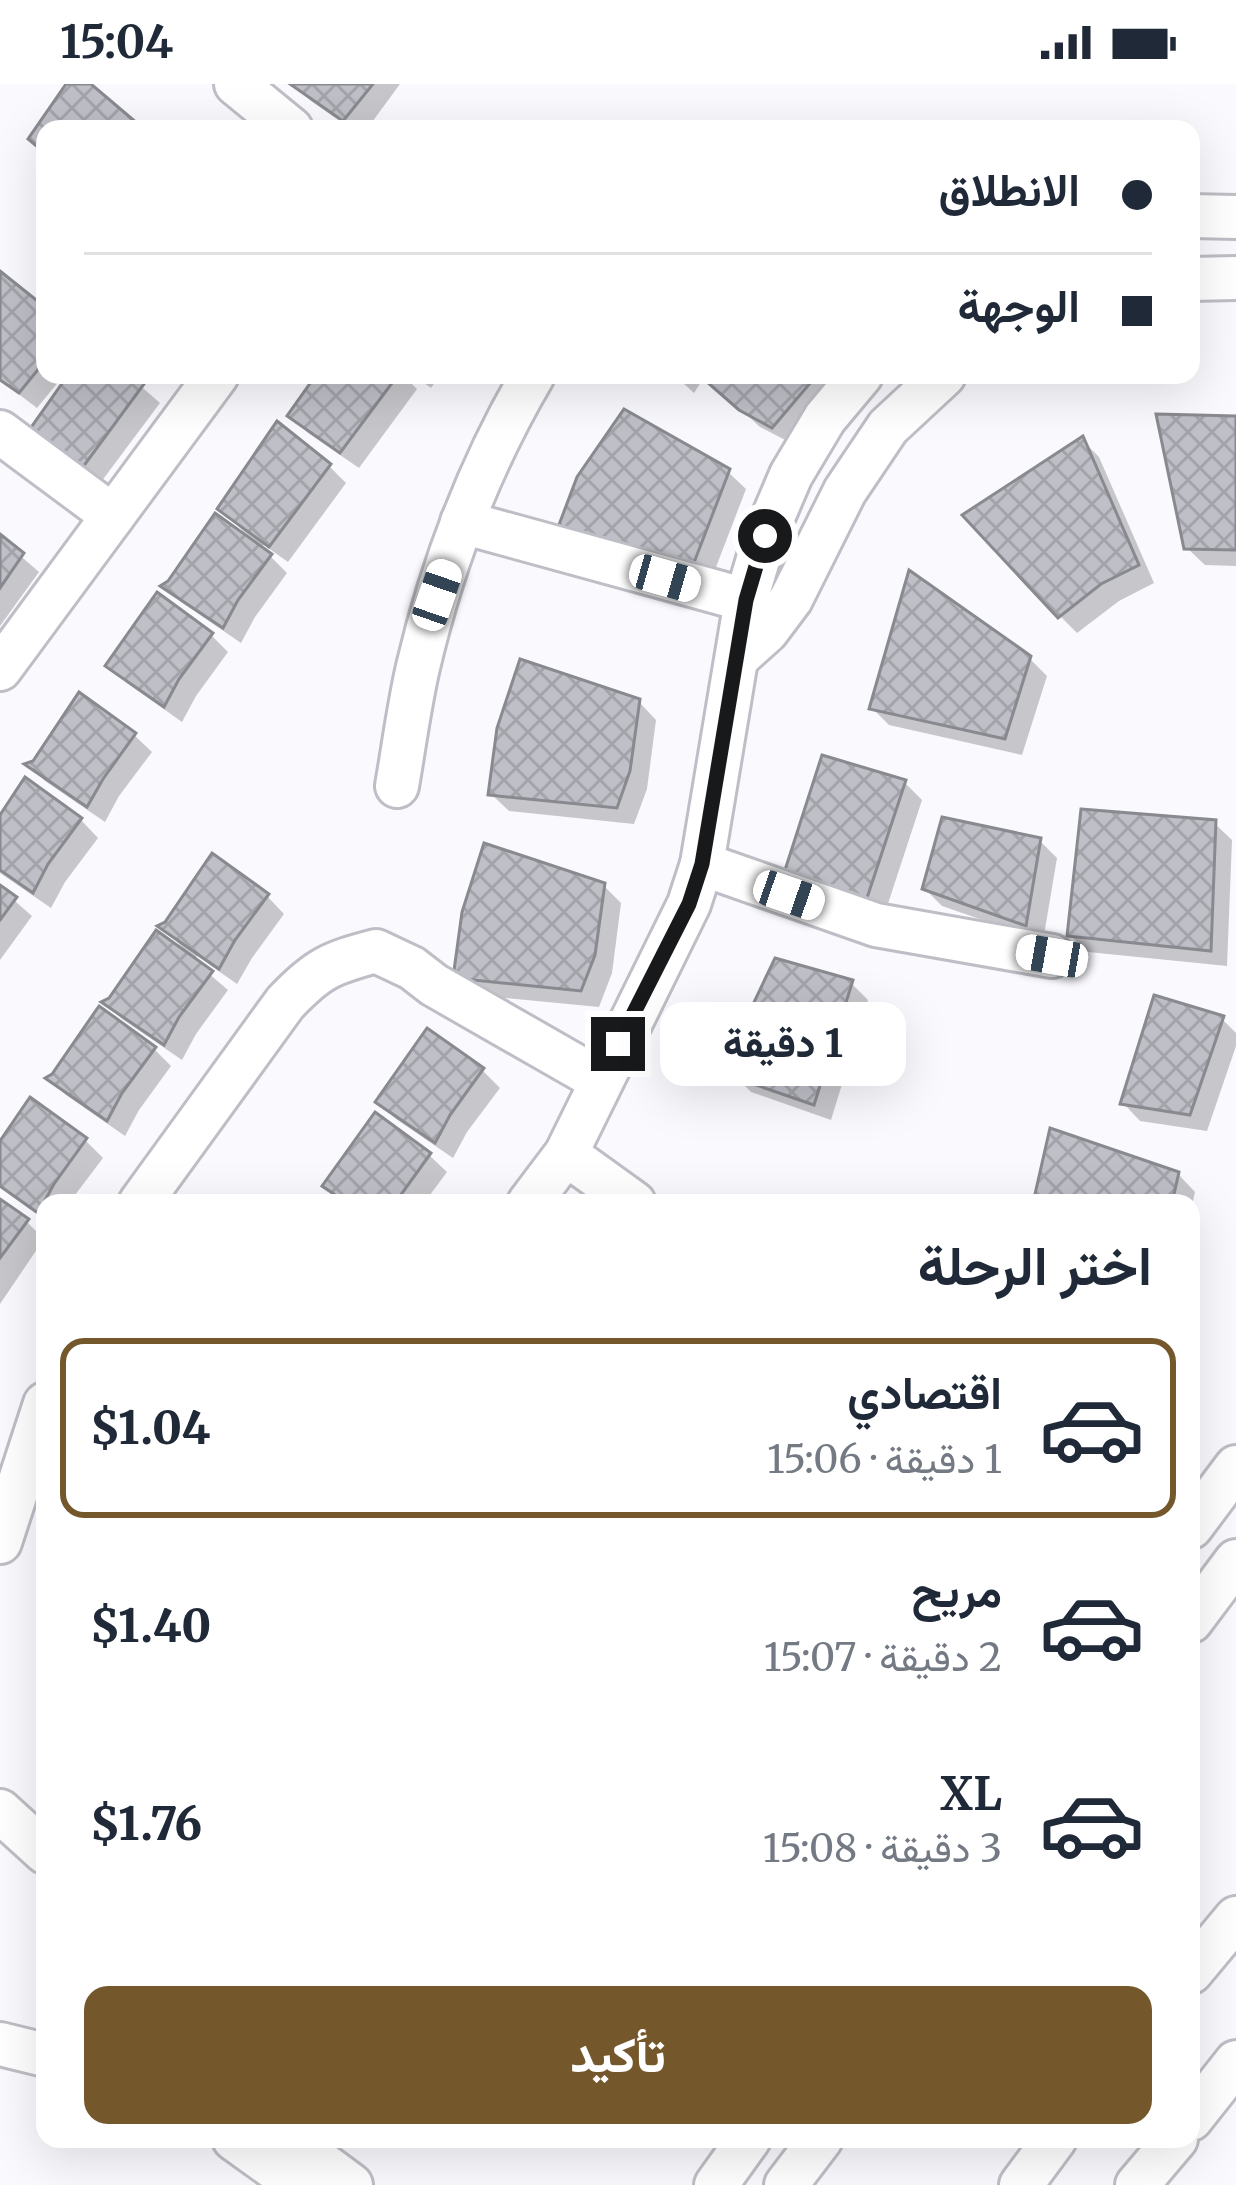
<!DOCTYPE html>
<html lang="ar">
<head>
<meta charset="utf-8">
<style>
	:root { --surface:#fff; --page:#f6f6f7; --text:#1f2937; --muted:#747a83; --line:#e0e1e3; --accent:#74582b }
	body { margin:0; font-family:Merriweather,Vazirmatn,serif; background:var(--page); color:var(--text); direction:rtl; height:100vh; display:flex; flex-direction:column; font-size:45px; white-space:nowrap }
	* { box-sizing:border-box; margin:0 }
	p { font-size:39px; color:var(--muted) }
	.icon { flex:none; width:66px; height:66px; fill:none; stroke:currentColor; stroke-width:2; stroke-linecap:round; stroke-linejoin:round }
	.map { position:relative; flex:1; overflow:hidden; direction:ltr }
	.drawer { position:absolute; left:36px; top:1110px; width:1164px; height:954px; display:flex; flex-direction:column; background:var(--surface); border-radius:24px; box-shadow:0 12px 48px #0002; direction:rtl }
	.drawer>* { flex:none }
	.guide { position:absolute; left:36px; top:36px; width:1164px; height:264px; border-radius:24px; box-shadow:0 12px 48px #0002; direction:rtl; display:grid; align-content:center; height:264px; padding:0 48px; background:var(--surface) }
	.end { position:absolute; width:54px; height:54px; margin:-27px; border:15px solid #18191b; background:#fff; box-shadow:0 0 0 6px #fff }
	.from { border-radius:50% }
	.bubble { position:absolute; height:84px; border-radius:24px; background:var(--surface); box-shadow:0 12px 48px #0002; font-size:39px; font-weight:800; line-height:84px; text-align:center; direction:rtl }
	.car { position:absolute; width:36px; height:72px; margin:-36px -18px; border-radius:15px; box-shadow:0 0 9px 3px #0007; background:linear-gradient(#fff 24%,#345 0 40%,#fff 0 76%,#345 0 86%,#fff 0) }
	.guide b { display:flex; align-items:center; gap:42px; height:114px; font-size:45px }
	.guide b+b { border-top:3px solid var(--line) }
	.guide i { width:30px; height:30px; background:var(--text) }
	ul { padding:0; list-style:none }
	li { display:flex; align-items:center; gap:36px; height:180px; margin:0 24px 18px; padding:0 24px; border:6px solid transparent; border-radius:24px }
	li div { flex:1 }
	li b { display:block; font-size:45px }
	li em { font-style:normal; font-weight:800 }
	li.active { border-color:var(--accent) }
	li>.icon { width:108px; height:108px; stroke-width:1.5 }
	h2 { padding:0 48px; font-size:54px; line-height:144px }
	.primary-button { display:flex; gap:24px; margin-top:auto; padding:24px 48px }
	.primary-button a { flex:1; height:138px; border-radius:24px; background:var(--accent); color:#fff; font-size:48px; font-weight:800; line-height:138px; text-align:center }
	.status { display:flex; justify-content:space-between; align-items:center; height:84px; padding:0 60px; background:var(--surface); direction:ltr }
	.status svg { height:33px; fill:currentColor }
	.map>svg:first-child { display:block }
</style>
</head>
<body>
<div class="status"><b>15:04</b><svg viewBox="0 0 49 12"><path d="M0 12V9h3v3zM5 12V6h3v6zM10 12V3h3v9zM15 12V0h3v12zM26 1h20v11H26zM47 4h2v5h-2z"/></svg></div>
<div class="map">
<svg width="1236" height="2101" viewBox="0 0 1236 2101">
	<defs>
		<pattern id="building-cross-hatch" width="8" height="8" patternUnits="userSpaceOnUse" patternTransform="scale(3)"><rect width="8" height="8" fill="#bebfc7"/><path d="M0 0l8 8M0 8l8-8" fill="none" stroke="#a3a4aa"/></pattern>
	</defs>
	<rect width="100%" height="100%" fill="#f9f9fe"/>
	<!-- shadow -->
	<g fill="#0003">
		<path d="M 294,0 L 400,0 L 367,45 L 351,45 L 311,17 Z"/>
		<path d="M 0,191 L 45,226 L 45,291 L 64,291 L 37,324 L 0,296 Z"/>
		<path d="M 71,291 L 128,291 L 160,319 L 101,398 L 51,362 Z"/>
		<path d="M 319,291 L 403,291 L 417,305 L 359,384 L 308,349 L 291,331 Z"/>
		<path d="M 413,291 L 440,291 L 431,304 Z"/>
		<path d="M 674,291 L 837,291 L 791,359 L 760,343 L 732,317 L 703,295 L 694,309 Z"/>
		<path d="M 1236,335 L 1236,482 L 1205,481 L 1187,464 Z"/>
		<path d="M 1082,356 L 1099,373 L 1154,499 L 1119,517 L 1077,549 L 1060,532 Z"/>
		<path d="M 329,382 L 346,399 L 288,478 L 264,461 L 261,463 L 287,489 L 255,533 L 241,559 L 181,518 L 165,502 L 247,451 L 221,425 Z"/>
		<path d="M 728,388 L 746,405 L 708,504 L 578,462 Z"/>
		<path d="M 0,454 L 39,488 L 0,542 Z"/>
		<path d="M 211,551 L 228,568 L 196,612 L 182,638 L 127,599 L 109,582 Z"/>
		<path d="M 1029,574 L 1047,592 L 1022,671 L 889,641 L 872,624 Z"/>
		<path d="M 639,618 L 656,636 L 647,705 L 634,740 L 509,727 L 491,710 Z"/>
		<path d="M 134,651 L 152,668 L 119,712 L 105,738 L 45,697 L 29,681 Z"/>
		<path d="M 26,698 L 81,736 L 98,754 L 65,798 L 51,824 L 0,789 L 0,736 Z"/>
		<path d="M 904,698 L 922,716 L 881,841 L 788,786 Z"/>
		<path d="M 1214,739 L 1232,756 L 1227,882 L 1088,868 L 1070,851 Z"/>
		<path d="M 1039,756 L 1057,774 L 1043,857 L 942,822 L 925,805 Z"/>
		<path d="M 603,801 L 621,819 L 612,889 L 599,923 L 474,911 L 456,893 Z"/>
		<path d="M 0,804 L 32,832 L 0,876 Z"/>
		<path d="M 267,812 L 284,830 L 252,874 L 237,900 L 197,872 L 194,877 L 228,906 L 196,950 L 182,976 L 122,935 L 106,919 L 186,867 L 162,843 Z"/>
		<path d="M 851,899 L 868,916 L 831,1036 L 751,1008 L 734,991 Z"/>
		<path d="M 1222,935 L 1236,949 L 1236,962 L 1207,1047 L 1140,1037 L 1123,1019 Z"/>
		<path d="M 428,948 L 483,987 L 500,1004 L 467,1048 L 453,1074 L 396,1035 L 379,1018 Z"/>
		<path d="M 154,965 L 171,982 L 139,1026 L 125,1052 L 66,1011 L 50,995 Z"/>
		<path d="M 31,1018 L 85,1056 L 103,1074 L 69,1119 L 45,1119 L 45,1136 L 0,1104 L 0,1063 Z"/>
		<path d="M 375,1032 L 429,1071 L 447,1088 L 424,1119 L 344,1119 L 326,1101 Z"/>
		<path d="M 1178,1090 L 1195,1108 L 1191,1126 L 1191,1119 L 1036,1119 Z"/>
		<path d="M 0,1118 L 27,1138 L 44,1155 L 0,1220 Z"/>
	</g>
	<!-- building -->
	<g fill="url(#building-cross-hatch)" stroke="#888a90" stroke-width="3">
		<path d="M 66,0 L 91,0 L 144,45 L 45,45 L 45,69 L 28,55 Z"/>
		<path d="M 290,0 L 373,0 L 343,37 Z"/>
		<path d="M 0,187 L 45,223 L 45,277 L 19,309 L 0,296 Z"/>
		<path d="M 68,291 L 133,291 L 144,300 L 83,383 L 30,345 Z"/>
		<path d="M 316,291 L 398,291 L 340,369 L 287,332 Z"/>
		<path d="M 699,291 L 817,291 L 772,344 L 739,326 Z"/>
		<path d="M 624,325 L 730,385 L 690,489 L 557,446 L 577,393 Z"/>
		<path d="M 1156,330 L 1236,332 L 1236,466 L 1184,465 Z"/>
		<path d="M 277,337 L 331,380 L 269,463 L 217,425 Z"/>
		<path d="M 1083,352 L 1139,481 L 1101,500 L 1058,534 L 962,431 Z"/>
		<path d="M 215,429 L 272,470 L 238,516 L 223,544 L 160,502 L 168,497 Z"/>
		<path d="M 0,450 L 24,469 L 0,504 Z"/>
		<path d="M 909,486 L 1031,572 L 1005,655 L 869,625 Z"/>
		<path d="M 157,508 L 213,549 L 179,595 L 164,623 L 105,582 Z"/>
		<path d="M 520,575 L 640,615 L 630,687 L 617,724 L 488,711 L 497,644 Z"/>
		<path d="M 79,608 L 136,649 L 103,695 L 87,723 L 24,680 L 33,677 Z"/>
		<path d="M 822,671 L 906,696 L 863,826 L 785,786 Z"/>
		<path d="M 25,693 L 82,734 L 48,780 L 33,809 L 0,786 L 0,731 Z"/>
		<path d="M 1081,725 L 1216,736 L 1211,867 L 1067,852 Z"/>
		<path d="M 942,733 L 1041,754 L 1026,842 L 922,805 Z"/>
		<path d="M 484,759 L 605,799 L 595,871 L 581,907 L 453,894 L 462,828 Z"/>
		<path d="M 212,769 L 269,810 L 235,856 L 219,885 L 157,842 L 165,838 Z"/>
		<path d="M 0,801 L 17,813 L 0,836 Z"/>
		<path d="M 156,846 L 213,887 L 179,933 L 164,961 L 101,918 L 109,914 Z"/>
		<path d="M 775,874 L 853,896 L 814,1021 L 730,992 L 746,935 Z"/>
		<path d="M 1154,911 L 1224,932 L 1190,1031 L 1120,1020 Z"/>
		<path d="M 99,922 L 156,963 L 122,1009 L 107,1037 L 45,994 L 52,990 Z"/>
		<path d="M 427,944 L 484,984 L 450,1031 L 435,1059 L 375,1018 Z"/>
		<path d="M 30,1013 L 87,1054 L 54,1100 L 38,1129 L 0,1102 L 0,1057 Z"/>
		<path d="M 375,1028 L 431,1069 L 395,1119 L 347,1119 L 322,1102 Z"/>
		<path d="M 1050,1044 L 1179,1088 L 1172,1119 L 1033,1119 Z"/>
		<path d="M 0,1115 L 29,1135 L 0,1174 Z"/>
	</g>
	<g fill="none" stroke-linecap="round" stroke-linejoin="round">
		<!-- street casing -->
		<g stroke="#bebfc6" stroke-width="48">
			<g id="street">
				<path d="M 236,0 L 291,45"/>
				<path d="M 1191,132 L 1236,133"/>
				<path d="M 1191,195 L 1236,194"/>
				<path d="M 0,348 L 113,432"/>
				<path d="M 462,438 L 746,516"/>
				<path d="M 738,573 L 767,547 L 791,515 L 845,407 L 888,343 L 944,291"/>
				<path d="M 0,585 L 217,291"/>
				<path d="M 397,702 C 404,662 409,622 418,583 C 442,481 480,381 533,291"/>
				<path d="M 702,780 L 876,841 L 1052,872"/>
				<path d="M 566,1070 L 634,1119"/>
				<path d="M 140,1119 L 285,919 C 318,884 331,879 376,867 L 412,884 L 434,901 L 600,996"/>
				<path d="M 529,1119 L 566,1070 L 689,820 L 702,780 L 746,516 L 765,452 L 791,391 L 825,334 L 861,291"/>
				<path d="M 1191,1443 L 1236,1383"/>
				<path d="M 0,1458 L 45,1320"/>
				<path d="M 1191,1537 L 1236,1477"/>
				<path d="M 0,1727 L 45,1768"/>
				<path d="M 1191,1888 L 1236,1834"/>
				<path d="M 0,1960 L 45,1971"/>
				<path d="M 1191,2035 L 1236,1978"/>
				<path d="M 234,2055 L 298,2101"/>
				<path d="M 289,2055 L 351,2101"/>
				<path d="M 716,2101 L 749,2055"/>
				<path d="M 786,2101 L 821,2055"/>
				<path d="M 1021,2101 L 1055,2055"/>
				<path d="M 1137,2101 L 1176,2055"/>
			</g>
		</g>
		<!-- street -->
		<use href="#street" stroke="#fff" stroke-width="42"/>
	</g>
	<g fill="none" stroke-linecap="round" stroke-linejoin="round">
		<!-- route -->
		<path stroke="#18191b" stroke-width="15" d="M 618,960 L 689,820 L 702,780 L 746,516 L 765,452"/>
	</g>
</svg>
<i class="end from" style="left:765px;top:452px"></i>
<i class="end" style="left:618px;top:960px"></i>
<div class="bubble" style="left:660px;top:918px;width:246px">1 دقيقة</div>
<i class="car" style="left:665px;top:494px;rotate:106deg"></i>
<i class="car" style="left:437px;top:511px;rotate:19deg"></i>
<i class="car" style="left:789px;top:811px;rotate:109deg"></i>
<i class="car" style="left:1052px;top:872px;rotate:280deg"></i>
<div class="guide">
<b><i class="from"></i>الانطلاق</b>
<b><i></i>الوجهة</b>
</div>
<section class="drawer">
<h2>اختر الرحلة</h2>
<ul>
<li class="active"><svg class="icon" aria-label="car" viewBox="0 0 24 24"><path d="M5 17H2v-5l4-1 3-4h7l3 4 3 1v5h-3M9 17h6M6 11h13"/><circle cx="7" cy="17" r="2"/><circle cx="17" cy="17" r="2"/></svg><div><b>اقتصادي</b><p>1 دقيقة · 15:06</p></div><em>$1.04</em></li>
<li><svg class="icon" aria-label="car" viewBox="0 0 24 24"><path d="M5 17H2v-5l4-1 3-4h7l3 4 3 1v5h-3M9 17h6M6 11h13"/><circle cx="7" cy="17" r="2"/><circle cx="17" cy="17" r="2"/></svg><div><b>مريح</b><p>2 دقيقة · 15:07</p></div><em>$1.40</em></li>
<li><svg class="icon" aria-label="car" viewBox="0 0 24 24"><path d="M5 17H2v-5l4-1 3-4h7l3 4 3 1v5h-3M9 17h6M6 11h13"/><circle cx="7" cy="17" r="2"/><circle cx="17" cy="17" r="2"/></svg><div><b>XL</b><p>3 دقيقة · 15:08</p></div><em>$1.76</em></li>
</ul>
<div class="primary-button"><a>تأكيد</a></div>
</section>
</div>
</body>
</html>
